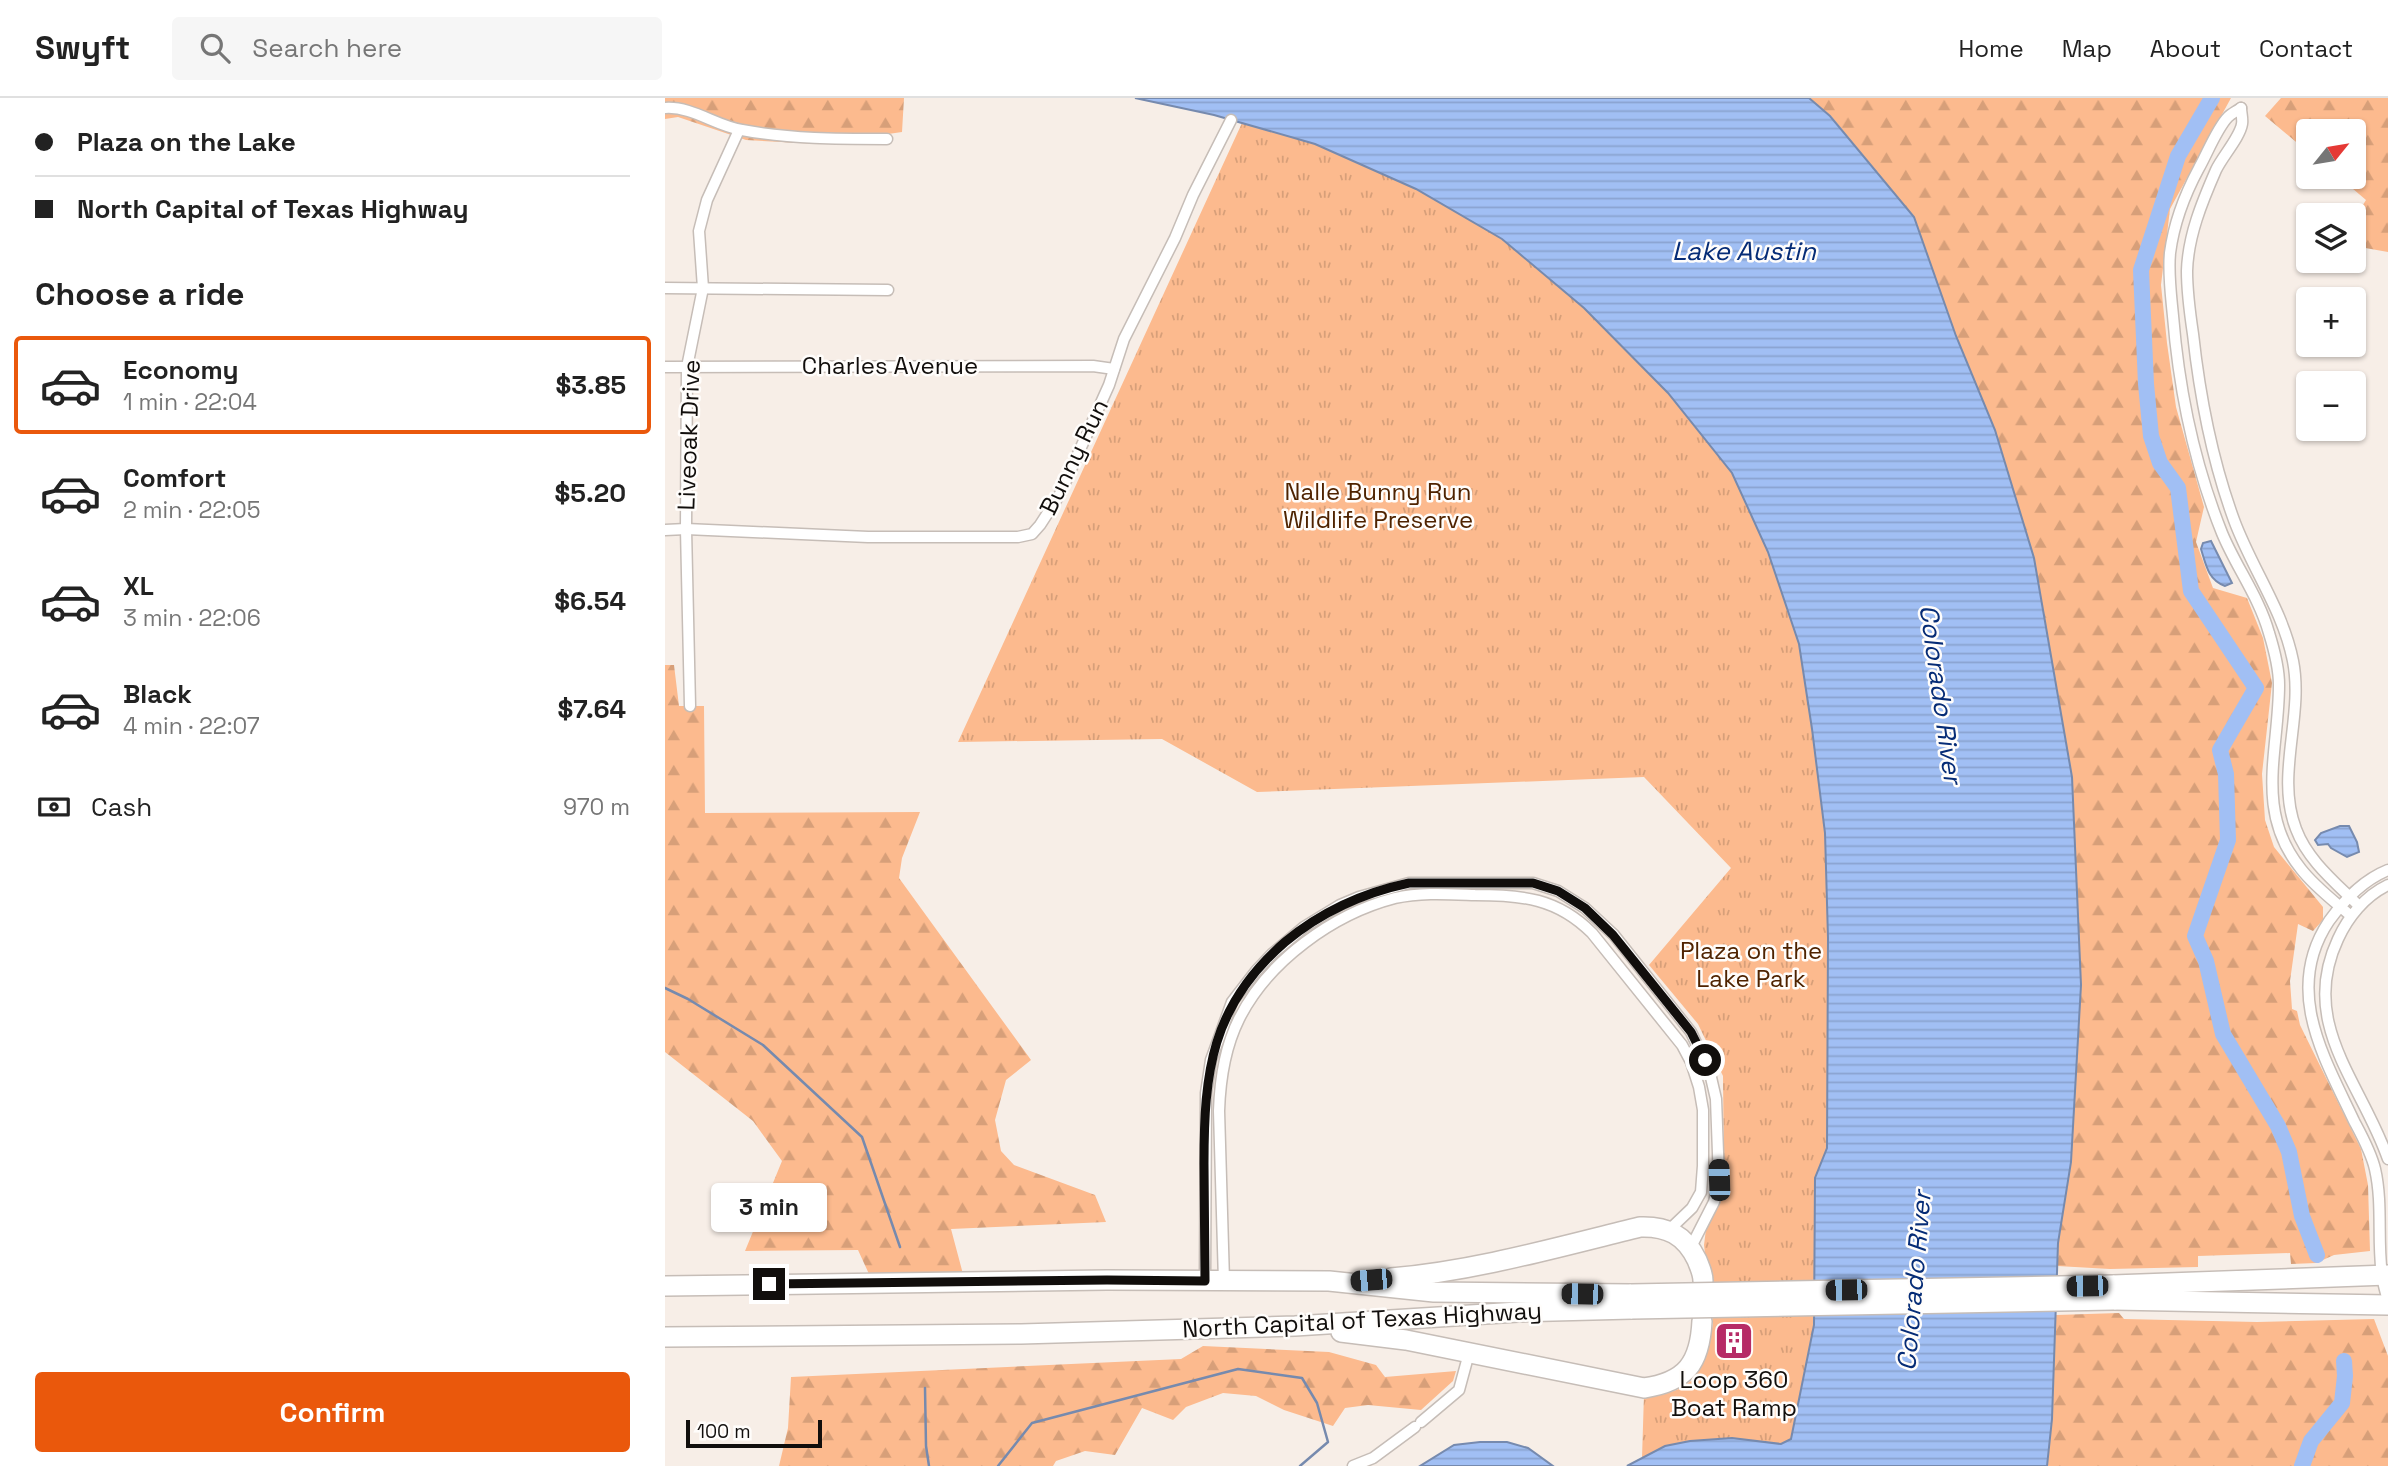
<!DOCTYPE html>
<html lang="en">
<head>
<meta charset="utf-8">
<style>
	:root { --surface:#fff; --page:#f6f6f6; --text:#222; --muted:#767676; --line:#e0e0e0; --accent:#ea580c }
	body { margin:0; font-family:"Space Grotesk",sans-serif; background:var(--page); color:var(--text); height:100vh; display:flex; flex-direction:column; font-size:26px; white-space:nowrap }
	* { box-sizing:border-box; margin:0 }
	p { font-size:23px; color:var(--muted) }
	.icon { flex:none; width:38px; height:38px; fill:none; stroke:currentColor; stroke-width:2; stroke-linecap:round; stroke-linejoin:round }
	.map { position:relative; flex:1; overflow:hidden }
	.details { display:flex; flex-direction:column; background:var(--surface); width:665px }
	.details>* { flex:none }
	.top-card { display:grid; align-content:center; height:154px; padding:0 35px; background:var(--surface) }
	.needle { width:46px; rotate:60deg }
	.fabs { position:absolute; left:1631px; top:21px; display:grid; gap:14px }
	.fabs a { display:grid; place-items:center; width:70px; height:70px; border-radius:7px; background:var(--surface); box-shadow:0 2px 5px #0004; font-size:35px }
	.scale { position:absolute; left:21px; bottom:18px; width:136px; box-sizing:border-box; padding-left:7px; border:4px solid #110e0c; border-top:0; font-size:19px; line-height:24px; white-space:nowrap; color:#110e0c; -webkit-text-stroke:5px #fffdfb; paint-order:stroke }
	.end { position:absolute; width:32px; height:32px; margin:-16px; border:9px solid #110e0c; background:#fff; box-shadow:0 0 0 4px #fff }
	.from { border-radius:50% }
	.bubble { position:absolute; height:49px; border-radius:7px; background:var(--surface); box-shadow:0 2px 5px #0004; font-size:23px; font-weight:800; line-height:49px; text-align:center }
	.car { position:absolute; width:21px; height:42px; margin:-21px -10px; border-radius:9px; box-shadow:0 0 5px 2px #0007; background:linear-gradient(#222 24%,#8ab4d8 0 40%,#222 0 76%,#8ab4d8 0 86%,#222 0) }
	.top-card b { display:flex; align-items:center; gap:24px; height:66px; font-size:26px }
	.top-card b+b { border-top:2px solid var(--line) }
	.top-card i { width:18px; height:18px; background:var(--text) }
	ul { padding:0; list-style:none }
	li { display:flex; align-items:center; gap:21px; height:98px; margin:0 14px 10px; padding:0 21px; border:4px solid transparent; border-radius:7px }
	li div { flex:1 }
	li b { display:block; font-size:26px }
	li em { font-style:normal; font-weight:800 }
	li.active { border-color:var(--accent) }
	li>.icon { width:63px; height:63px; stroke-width:1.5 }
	h2 { padding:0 35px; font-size:32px; line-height:84px }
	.pay { display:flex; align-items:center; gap:18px; height:77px; padding:0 35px; font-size:26px }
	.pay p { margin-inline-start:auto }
	.button { display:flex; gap:14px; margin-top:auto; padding:14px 35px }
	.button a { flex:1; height:80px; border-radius:7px; background:var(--accent); color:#fff; font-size:28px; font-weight:800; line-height:80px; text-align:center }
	header { display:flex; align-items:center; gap:42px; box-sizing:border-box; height:98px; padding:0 35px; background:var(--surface); border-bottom:2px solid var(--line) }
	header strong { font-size:33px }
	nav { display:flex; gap:38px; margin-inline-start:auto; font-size:24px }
	.search { width:490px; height:63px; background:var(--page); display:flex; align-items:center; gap:18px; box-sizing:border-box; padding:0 24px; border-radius:7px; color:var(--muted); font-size:26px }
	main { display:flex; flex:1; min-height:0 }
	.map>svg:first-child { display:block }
</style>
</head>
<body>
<header>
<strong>Swyft</strong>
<div class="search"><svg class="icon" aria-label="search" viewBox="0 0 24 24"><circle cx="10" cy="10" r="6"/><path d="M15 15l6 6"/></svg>Search here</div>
<nav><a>Home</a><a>Map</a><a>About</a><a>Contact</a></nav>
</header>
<main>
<section class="details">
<div class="top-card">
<b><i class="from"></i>Plaza on the Lake</b>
<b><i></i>North Capital of Texas Highway</b>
</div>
<h2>Choose a ride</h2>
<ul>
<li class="active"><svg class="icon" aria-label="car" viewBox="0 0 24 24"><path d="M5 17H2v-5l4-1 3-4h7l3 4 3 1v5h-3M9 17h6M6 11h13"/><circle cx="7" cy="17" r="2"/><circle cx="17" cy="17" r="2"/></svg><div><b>Economy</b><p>1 min · 22:04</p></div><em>$3.85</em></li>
<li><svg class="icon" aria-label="car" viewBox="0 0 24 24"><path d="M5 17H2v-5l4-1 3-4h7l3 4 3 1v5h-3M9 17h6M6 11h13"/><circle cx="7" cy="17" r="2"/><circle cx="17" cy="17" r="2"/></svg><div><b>Comfort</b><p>2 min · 22:05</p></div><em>$5.20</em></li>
<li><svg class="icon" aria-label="car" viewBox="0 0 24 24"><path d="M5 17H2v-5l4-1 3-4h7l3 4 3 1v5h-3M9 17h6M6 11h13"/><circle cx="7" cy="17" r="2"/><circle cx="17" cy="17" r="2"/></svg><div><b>XL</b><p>3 min · 22:06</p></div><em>$6.54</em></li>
<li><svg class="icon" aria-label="car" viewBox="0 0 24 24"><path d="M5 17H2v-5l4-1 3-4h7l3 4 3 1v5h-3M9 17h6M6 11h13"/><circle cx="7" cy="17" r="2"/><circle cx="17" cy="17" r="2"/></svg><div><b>Black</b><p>4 min · 22:07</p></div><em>$7.64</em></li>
</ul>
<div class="pay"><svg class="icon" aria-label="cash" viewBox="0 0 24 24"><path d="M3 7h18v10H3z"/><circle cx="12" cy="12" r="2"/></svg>Cash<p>970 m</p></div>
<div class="button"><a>Confirm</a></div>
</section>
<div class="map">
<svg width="1723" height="1368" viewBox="0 0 1723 1368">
	<defs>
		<pattern id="forest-firs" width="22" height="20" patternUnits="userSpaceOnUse" patternTransform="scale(1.75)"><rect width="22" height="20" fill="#fcba8e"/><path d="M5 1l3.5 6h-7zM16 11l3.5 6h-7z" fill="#d79f79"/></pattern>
		<pattern id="park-tufts" width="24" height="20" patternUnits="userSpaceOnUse" patternTransform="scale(1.75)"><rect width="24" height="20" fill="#fcba8e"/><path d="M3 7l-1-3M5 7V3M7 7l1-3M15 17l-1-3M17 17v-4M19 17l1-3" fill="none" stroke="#d79f79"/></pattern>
		<pattern id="water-rules" width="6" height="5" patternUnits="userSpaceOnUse" patternTransform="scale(1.75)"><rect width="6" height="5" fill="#a1bff4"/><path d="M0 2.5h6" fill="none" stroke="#8aa3d0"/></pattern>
	</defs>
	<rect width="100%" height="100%" fill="#f7eee7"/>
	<!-- forest -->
	<g fill="url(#forest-firs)">
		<path d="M 0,0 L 239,0 L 237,34 L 154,46 L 81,42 L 13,19 L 0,21 Z"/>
		<path d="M 1144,0 L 1566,0 L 1505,111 L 1496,187 L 1502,245 L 1511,309 L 1539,409 L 1531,444 L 1548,490 L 1582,500 L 1598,540 L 1607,585 L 1597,676 L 1600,722 L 1609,749 L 1658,809 L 1658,822 L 1648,833 L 1633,826 L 1625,883 L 1627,911 L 1632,913 L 1635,927 L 1696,1051 L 1703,1087 L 1705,1153 L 1669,1157 L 1651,1165 L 1626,1166 L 1625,1155 L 1533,1158 L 1533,1169 L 1445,1171 L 1392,1168 L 1393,1145 L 1406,1064 L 1416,887 L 1407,679 L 1369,460 L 1330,332 L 1291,238 L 1249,119 L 1166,18 Z"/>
		<path d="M 1616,0 L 1723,0 L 1723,154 L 1689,148 L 1689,121 L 1701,102 L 1674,79 L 1689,79 L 1689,33 L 1643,33 L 1643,54 L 1600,18 Z"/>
		<path d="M 0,567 L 9,567 L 14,608 L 39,608 L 40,715 L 255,714 L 237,760 L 234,780 L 366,962 L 341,982 L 330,1022 L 336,1053 L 349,1067 L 430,1097 L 441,1124 L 286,1131 L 298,1176 L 204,1176 L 193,1152 L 80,1153 L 117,1063 L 88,1023 L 0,954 Z"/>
		<path d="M 1454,1215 L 1459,1221 L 1592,1224 L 1709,1221 L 1723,1258 L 1723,1368 L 1382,1368 L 1387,1321 L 1391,1217 Z"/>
		<path d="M 538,1248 L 664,1254 L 711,1267 L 720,1279 L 791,1273 L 788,1283 L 756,1312 L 703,1307 L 680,1310 L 668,1328 L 619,1312 L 591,1298 L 558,1295 L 521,1309 L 508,1322 L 477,1310 L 450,1357 L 420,1353 L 391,1363 L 388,1368 L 114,1368 L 123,1330 L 126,1279 L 516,1261 Z"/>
	</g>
	<!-- park -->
	<path fill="url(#park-tufts)" d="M 577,25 L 650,46 L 751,91 L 837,141 L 919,210 L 1003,295 L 1067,375 L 1103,454 L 1134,546 L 1147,631 L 1160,735 L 1163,840 L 1162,1051 L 1150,1080 L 1149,1227 L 1129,1332 L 1126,1341 L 1116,1346 L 1067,1340 L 1000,1348 L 977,1360 L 979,1296 L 997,1297 L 1014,1291 L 1029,1281 L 1040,1261 L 1048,1226 L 1039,1147 L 1041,1131 L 1053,1105 L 1059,1076 L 1058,978 L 1033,926 L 984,867 L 1066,770 L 979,679 L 592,694 L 497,641 L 293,644 Z"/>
	<!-- water -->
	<g fill="url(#water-rules)" stroke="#768aae" stroke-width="2">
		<path d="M 470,0 L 1144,0 L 1165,18 L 1249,119 L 1291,238 L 1330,332 L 1369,460 L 1407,679 L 1416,887 L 1406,1064 L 1393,1145 L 1387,1321 L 1382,1368 L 962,1368 L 1000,1348 L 1025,1343 L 1067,1340 L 1116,1346 L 1126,1341 L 1149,1227 L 1150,1080 L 1162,1050 L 1163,840 L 1160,735 L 1147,631 L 1134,546 L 1103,454 L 1067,375 L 1003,295 L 919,210 L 837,141 L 751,91 L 650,46 L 549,17 Z"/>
		<path d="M 1546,443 L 1567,485 L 1560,488 C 1543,482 1541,467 1536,451 L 1538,445 Z"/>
		<path d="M 1675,728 L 1684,728 L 1692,744 L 1694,754 L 1682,759 L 1666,750 L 1663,746 L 1653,747 L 1650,742 L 1656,735 Z"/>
		<path d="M 815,1344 L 842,1344 L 863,1350 L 888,1368 L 755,1368 L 789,1347 Z"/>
	</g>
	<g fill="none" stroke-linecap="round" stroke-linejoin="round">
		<!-- stream -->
		<g stroke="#768aae" stroke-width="2.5">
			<path d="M 0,890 L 23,901 L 98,947 L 197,1039 L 235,1149"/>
			<path d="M 260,1290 L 261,1348 L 264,1368"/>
			<path d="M 333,1368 L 367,1325 L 573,1271 L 637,1280 L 652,1305 L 663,1344 L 635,1368"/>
		</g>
		<!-- river -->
		<g stroke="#a1bff4" stroke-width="16">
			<path d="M 1547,0 L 1513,58 L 1476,172 L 1481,286 L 1486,338 L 1495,365 L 1513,390 L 1526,493 L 1591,590 L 1555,652 L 1561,676 L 1563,742 L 1530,838 L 1541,863 L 1558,936 L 1613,1028 L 1624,1054 L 1637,1118 L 1652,1157"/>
			<path d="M 1637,1368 L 1646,1343 L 1677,1305 L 1680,1278 L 1679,1263"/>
		</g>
		<!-- street casing -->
		<g stroke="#c6bdb7" stroke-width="13">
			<g id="street">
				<path d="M 0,10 C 27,8 51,28 77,32 C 125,41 173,41 222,41"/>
				<path d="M 1576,10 C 1572,13 1566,16 1563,19 C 1552,30 1542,56 1534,70 C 1520,96 1509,124 1505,155 C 1503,176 1506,197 1508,218 C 1514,292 1529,365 1557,435 C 1571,469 1594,499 1604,535 C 1609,551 1614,570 1614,587 C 1614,653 1589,713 1636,771 C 1650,789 1669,803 1686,818"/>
				<path d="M 1576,10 C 1576,15 1578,21 1577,26 C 1575,39 1557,59 1551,72 C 1537,104 1523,138 1522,173 C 1522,194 1525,216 1528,236 C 1535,300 1547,362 1569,422 C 1587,471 1618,512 1628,563 C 1639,619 1610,677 1631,731 C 1643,763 1671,785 1694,808"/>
				<path d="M 0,190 L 223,192"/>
				<path d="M 0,269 L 428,268 L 449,271"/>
				<path d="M 0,432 L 21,431 L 203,439 L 353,439 L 367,436 L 375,427 L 395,396 L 444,287 L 459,241 L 510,140 L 528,97 L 566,22"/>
				<path d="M 25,608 L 21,431 L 22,269 L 38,190 L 34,133 L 42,102 L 74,32"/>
				<path d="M 1723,772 C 1698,782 1680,801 1664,823 C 1618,892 1659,959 1689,1023 C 1697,1038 1706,1054 1710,1071 C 1718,1106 1712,1142 1717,1177 C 1718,1186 1721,1195 1723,1203"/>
				<path d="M 1723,787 C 1700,798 1683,819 1673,841 C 1633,926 1697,985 1723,1061"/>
				<path d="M 540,1183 L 541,995 L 546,962 L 567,904 L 591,873 L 607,856 L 639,829 L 675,807 L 694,799 L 744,785 L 868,785 L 893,793 L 920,810 L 949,837 L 1026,934 L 1045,975 L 1051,1001 L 1054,1082 L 1049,1104 L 1026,1149"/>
				<path d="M 559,1183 L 554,1013 C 555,982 560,949 574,921 C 603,863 668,816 730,800 C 756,794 784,796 810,797 C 857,797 892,800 927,835 L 1017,947 L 1026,964 L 1034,989 L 1038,1012 L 1038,1068 L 1036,1094 L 1027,1110 L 1004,1132"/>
				<path d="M 756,1324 L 794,1292 L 804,1255"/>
				<path d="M 688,1368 L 708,1360 L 750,1329"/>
			</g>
		</g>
		<!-- highway casing -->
		<g stroke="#c6bdb7" stroke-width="22">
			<g id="highway">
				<path d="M 726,1180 C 810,1173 893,1149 975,1129 C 1002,1128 1020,1137 1032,1162 C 1035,1170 1038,1175 1038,1183"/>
				<path d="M 1448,1187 L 1723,1177"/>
				<path d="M 0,1188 L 442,1182 L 664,1183 L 769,1194 L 966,1196"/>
				<path d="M 1449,1202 L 1723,1207"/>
				<path d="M 676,1234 L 741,1242 L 979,1290 C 1021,1284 1035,1265 1037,1223"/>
				<path d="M 0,1239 L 356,1236 L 630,1228 L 853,1214 L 967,1211"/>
			</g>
		</g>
		<!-- street -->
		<use href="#street" stroke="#fff" stroke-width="10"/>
		<!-- highway -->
		<use href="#highway" stroke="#fff" stroke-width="19"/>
		<!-- highway-bridge casing -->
		<g stroke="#c6bdb7" stroke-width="22" stroke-linecap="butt">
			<g id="highway-bridge">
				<path d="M 966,1196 L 1448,1187"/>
				<path d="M 967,1211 L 1449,1202"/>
			</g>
		</g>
		<!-- highway-bridge -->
		<use href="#highway-bridge" stroke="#fff" stroke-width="19"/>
	</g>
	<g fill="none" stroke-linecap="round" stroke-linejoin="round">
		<!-- route -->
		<path stroke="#110e0c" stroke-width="9" d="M 104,1186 L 442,1182 L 540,1183 C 540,1144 539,1105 539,1066 C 539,974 546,908 620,844 C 656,814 697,795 744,785 L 868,785 L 893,793 L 920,810 L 948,837 L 1026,934 L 1040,962"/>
	</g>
	<!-- icons -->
	<defs>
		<g id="building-square" transform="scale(2.0125)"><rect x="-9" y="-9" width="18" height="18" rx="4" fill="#b62b66" stroke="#fffdfb"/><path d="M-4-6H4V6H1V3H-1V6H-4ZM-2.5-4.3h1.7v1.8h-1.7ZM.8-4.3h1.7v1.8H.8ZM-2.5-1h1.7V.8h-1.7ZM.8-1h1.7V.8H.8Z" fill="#fff"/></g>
	</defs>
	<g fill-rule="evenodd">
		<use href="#building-square" x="1069" y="1243"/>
	</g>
	<g text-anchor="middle" stroke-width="5" stroke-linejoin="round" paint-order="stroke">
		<!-- street labels -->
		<g font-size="24" fill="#110e0c" stroke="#fffdfb">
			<text x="225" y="276">Charles Avenue</text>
			<text transform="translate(24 337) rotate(-88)" y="8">Liveoak Drive</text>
			<text transform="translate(409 359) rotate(-64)" y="8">Bunny Run</text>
			<text transform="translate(697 1222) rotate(-3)" y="8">North Capital of Texas Highway</text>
		</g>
		<!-- park labels -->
		<g font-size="24" fill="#4f2300" stroke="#fffdfb">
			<text x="713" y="402">Nalle Bunny Run<tspan x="713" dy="28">Wildlife Preserve</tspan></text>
			<text x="1086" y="861">Plaza on the<tspan x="1086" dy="28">Lake Park</tspan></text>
		</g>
		<!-- poi labels -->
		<g font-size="24" fill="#110e0c" stroke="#fffdfb">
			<text x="1069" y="1290">Loop 360<tspan x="1069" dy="28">Boat Ramp</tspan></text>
		</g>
		<!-- water labels -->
		<g font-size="26" font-style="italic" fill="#062c76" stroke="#fffdfb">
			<text x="1079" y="162">Lake Austin</text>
			<text transform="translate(1276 596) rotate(82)" y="9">Colorado River</text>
			<text transform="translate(1249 1183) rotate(-85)" y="9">Colorado River</text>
		</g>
	</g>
</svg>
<div class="fabs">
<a><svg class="needle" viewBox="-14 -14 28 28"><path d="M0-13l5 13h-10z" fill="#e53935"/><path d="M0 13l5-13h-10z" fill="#767676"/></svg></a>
<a><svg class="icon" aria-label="layers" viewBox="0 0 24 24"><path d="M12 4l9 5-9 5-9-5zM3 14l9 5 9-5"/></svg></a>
<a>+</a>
<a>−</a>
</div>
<div class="scale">100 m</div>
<i class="end from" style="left:1040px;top:962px"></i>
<i class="end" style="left:104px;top:1186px"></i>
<div class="bubble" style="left:46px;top:1085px;width:116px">3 min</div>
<i class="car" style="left:1054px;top:1082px;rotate:358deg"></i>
<i class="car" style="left:706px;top:1182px;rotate:265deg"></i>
<i class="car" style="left:1422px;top:1188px;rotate:269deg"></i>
<i class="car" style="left:1181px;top:1192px;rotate:269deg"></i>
<i class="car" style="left:917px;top:1196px;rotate:271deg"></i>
</div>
</main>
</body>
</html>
